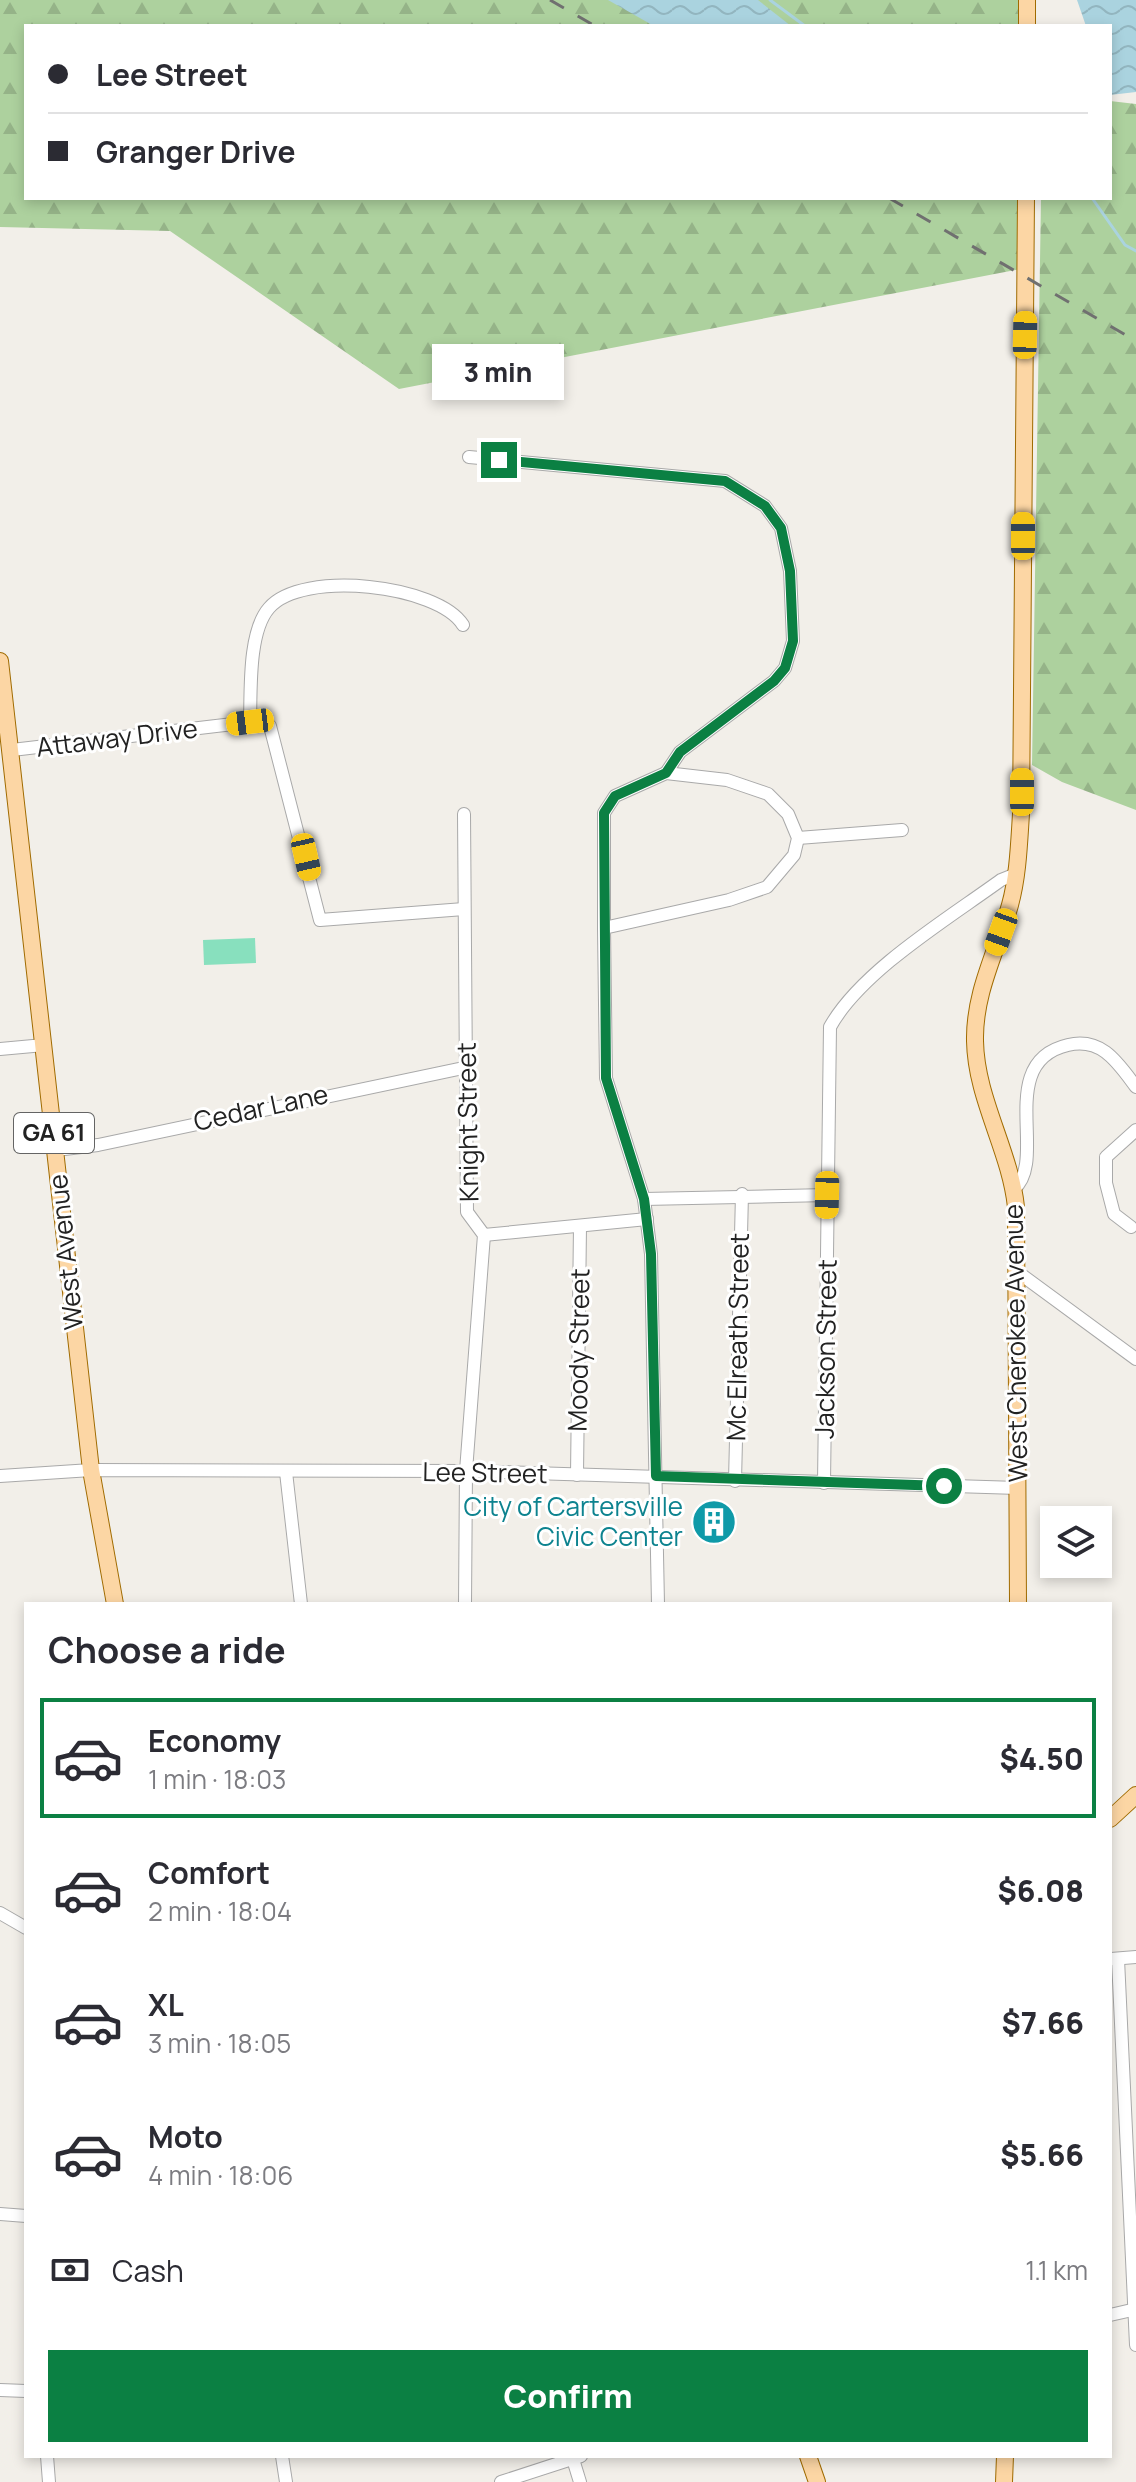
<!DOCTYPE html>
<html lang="en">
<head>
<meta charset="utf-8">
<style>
	:root { --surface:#fff; --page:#f7f7f7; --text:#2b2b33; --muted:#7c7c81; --line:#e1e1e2; --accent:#0b8043 }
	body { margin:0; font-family:Manrope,sans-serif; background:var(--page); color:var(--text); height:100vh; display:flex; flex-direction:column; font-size:30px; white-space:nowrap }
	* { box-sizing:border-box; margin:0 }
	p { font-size:26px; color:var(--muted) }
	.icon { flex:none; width:44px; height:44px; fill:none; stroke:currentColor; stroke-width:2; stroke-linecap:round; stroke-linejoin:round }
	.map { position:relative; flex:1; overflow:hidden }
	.drawer { position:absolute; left:24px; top:1602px; width:1088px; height:856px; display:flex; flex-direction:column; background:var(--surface); border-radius:0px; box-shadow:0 4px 12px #0003 }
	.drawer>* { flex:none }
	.top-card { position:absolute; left:24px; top:24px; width:1088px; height:176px; border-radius:0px; box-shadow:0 4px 12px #0003; display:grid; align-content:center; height:176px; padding:0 24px; background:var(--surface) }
	.tools { position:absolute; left:1040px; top:1506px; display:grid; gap:16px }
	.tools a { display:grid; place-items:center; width:72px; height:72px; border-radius:0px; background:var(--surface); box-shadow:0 4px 12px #0003; font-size:40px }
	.end { position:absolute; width:36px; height:36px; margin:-18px; border:10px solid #0b8043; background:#fff; box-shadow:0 0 0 4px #fff }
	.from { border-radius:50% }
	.bubble { position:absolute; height:56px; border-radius:0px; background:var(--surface); box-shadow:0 4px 12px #0003; font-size:26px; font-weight:800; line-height:56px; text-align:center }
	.car { position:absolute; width:24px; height:48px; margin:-24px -12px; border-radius:10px; box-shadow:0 0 6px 2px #0007; background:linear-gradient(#f5c518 24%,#345 0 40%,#f5c518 0 76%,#345 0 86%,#f5c518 0) }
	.top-card b { display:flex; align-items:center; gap:28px; height:76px; font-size:30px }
	.top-card b+b { border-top:2px solid var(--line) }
	.top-card i { width:20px; height:20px; background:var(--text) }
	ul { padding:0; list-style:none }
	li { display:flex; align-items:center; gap:24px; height:120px; margin:0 16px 12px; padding:0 8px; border:4px solid transparent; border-radius:0px }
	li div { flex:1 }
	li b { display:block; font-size:30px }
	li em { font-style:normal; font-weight:800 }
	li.selected { border-color:var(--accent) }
	li>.icon { width:72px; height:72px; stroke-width:1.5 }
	h2 { padding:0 24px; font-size:36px; line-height:96px }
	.pay { display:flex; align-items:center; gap:20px; height:88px; padding:0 24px; font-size:30px }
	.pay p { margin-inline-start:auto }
	.button { display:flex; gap:16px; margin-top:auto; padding:16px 24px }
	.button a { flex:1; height:92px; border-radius:0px; background:var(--accent); color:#fff; font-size:32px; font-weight:800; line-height:92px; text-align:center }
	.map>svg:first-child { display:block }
</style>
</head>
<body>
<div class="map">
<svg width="1136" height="2482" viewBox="0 0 1136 2482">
	<defs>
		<pattern id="forest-firs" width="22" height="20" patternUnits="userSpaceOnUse" patternTransform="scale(2)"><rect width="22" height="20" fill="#add19e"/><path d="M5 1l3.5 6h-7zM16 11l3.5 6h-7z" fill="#95b388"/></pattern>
		<pattern id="water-waves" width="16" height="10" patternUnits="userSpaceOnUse" patternTransform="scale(2)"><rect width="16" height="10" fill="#aad3df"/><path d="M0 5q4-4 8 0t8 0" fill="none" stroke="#92b5bf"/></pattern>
	</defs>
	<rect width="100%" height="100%" fill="#f2efe9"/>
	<!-- forest -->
	<g fill="url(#forest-firs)">
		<path d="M 0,0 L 1020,0 L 1020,26 L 26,26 L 26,198 L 1020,198 L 1020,269 L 399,389 L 170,231 L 0,227 Z"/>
		<path d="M 1110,101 L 1136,104 L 1136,810 L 1062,782 L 1032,765 L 1041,198 L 1110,198 Z"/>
	</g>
	<!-- pitch -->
	<path fill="#88e0be" d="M 255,938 L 256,963 L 204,965 L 203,940 Z"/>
	<!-- water -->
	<g fill="url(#water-waves)">
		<path d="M 608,0 L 758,0 L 791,26 L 654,26 Z"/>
		<path d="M 1077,0 L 1136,0 L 1136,92 L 1110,95 L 1110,26 L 1086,26 Z"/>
	</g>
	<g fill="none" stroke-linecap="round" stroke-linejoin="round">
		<!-- stream -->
		<g stroke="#aad3df" stroke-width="3">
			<path d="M 770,0 L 805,26"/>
			<path d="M 1092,198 L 1125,245 L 1136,251"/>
		</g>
		<!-- minor casing -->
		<g stroke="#a9a9a9" stroke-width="14">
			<g id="minor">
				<path d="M 469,457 L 725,481 L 765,506 L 781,528 L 790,571 L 793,641 L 785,668 L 774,681 L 680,752 L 666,773"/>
				<path d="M 250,722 C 251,691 248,632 269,608 C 302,569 438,585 463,625"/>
				<path d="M 12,750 L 250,722 L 270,726 L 320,920 L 464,909"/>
				<path d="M 464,814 L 467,1212 L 484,1235 L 466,1471 L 465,1604"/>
				<path d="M 798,838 L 902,830"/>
				<path d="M 604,928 L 729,900 L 767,887 L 794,855 L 798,838 L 788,814 L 768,794 L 727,780 L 666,773 L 615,796 L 604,813 L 604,928 L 606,1078 L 644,1199 L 651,1254 L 658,1604"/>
				<path d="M 0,1049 L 44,1045"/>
				<path d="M 56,1150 L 98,1145 L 468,1067"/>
				<path d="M 1014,1189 C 1049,1160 994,1062 1068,1045 C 1102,1037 1118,1063 1136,1087"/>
				<path d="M 644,1199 L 827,1195"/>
				<path d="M 1131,1227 L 1114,1214 L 1106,1183 L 1106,1157 L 1136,1130"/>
				<path d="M 484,1235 L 647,1219"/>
				<path d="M 1019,1273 L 1136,1359"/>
				<path d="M 286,1472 L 301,1604"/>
				<path d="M 577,1475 L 580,1226"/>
				<path d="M 0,1476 L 91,1470 L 466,1471 L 1018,1488"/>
				<path d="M 735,1481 L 742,1194"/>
				<path d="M 824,1483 L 830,1027 C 861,971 949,918 1001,880 L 1016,874"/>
				<path d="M 0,1913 L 26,1928"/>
				<path d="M 1111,1959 L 1136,1957"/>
				<path d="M 1118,1959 L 1136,2345"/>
				<path d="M 0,2214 L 26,2216"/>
				<path d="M 1110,2315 L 1136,2309"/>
				<path d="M 0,2390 L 26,2391"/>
				<path d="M 47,2456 L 49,2482"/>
				<path d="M 282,2456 L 286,2482"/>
				<path d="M 572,2456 L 580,2482"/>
				<path d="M 501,2482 L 581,2456"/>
			</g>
		</g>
		<!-- major casing -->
		<g stroke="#a06b00" stroke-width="18">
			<g id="major">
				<path d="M 1027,26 L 1027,0"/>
				<path d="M 0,661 L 91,1470 L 115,1604"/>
				<path d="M 1018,1604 L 1016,1207 C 1010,1150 976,1099 975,1041 C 974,992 997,951 1010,905 C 1018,876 1019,844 1021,814 L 1026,198"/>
				<path d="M 1110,1819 L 1136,1795"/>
				<path d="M 808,2456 L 817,2482"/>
				<path d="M 1004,2482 L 1005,2456"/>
			</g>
		</g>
		<!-- minor -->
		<use href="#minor" stroke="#fff" stroke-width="12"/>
		<!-- major -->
		<use href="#major" stroke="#fcd6a4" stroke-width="16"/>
		<!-- rail -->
		<g stroke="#707070" stroke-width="3" stroke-dasharray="16 16" stroke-linecap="butt">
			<path d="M 550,0 L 595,26"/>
			<path d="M 889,198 L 1136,341"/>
		</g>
	</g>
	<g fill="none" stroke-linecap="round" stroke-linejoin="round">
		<!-- route -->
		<path stroke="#0b8043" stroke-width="10" d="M 499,460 L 725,481 L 765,506 L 781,528 L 790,571 L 793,641 L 785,668 L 774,681 L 680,752 L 666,773 L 615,796 L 604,813 L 606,1078 L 644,1199 L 651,1254 L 656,1476 L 944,1486"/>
	</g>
	<!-- icons -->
	<defs>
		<g id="building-disc" transform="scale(2.3)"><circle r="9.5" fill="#0f9aa8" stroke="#fff"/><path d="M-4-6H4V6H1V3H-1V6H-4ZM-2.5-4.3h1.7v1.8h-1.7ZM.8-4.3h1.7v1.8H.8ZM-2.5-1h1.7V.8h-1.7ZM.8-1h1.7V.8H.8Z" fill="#fff"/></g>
	</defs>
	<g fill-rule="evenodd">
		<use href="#building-disc" x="714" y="1522"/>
	</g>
	<g text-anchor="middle" stroke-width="6" stroke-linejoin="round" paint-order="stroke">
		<!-- shield labels -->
		<rect fill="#fff" stroke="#646464" stroke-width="2" x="14" y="1113" width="80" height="40" rx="6"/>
		<g font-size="24" font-weight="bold" fill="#222">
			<text x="54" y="1141">GA 61</text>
		</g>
		<!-- street labels -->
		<g font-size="26" fill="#222" stroke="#fff">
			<text transform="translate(117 738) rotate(-7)" y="9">Attaway Drive</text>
			<text transform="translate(261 1108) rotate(-12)" y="9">Cedar Lane</text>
			<text transform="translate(468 1122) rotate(-91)" y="9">Knight Street</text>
			<text transform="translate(66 1252) rotate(-96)" y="9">West Avenue</text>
			<text transform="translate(738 1337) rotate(-89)" y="9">Mc Elreath Street</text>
			<text transform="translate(1016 1343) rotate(-91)" y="9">West Cherokee Avenue</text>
			<text transform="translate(826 1349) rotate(-89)" y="9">Jackson Street</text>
			<text transform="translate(579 1350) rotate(-89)" y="9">Moody Street</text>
			<text transform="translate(485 1473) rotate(1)" y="9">Lee Street</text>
		</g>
		<!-- culture labels -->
		<g font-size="26" fill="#0d838f" stroke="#fff" text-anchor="end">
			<text x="683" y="1516">City of Cartersville<tspan x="683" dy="30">Civic Center</tspan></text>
		</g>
	</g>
</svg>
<div class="tools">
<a><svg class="icon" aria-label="layers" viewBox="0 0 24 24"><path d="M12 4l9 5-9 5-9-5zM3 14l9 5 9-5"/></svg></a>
</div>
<i class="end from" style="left:944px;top:1486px"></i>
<i class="end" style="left:499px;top:460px"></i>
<div class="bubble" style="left:432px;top:344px;width:132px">3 min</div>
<i class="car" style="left:1025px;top:335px;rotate:1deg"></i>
<i class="car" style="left:1023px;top:536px;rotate:0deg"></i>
<i class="car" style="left:250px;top:722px;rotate:263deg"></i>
<i class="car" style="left:1022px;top:792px;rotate:0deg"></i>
<i class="car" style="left:306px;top:857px;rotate:167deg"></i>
<i class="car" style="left:1001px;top:932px;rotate:200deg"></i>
<i class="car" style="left:827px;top:1195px;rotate:181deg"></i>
<div class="top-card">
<b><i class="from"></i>Lee Street</b>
<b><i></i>Granger Drive</b>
</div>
<section class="drawer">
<h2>Choose a ride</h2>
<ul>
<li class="selected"><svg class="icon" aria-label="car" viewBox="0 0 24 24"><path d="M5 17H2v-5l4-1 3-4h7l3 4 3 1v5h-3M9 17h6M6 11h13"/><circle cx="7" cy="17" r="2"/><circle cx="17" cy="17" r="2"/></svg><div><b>Economy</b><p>1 min · 18:03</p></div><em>$4.50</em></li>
<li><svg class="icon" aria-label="car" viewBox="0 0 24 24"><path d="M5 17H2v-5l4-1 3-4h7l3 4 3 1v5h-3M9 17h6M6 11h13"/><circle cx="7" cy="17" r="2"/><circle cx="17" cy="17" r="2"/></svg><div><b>Comfort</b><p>2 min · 18:04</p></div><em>$6.08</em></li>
<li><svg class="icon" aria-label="car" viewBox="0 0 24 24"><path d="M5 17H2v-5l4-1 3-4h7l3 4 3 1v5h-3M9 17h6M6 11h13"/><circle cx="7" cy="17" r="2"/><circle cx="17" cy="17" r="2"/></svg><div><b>XL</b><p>3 min · 18:05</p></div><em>$7.66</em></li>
<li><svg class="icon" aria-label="car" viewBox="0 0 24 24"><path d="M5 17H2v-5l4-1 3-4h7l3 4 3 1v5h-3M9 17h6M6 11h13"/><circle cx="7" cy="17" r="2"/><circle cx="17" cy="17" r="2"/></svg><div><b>Moto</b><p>4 min · 18:06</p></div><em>$5.66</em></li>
</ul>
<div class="pay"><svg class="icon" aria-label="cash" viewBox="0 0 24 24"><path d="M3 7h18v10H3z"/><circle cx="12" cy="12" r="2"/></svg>Cash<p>1.1 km</p></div>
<div class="button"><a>Confirm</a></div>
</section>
</div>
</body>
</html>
